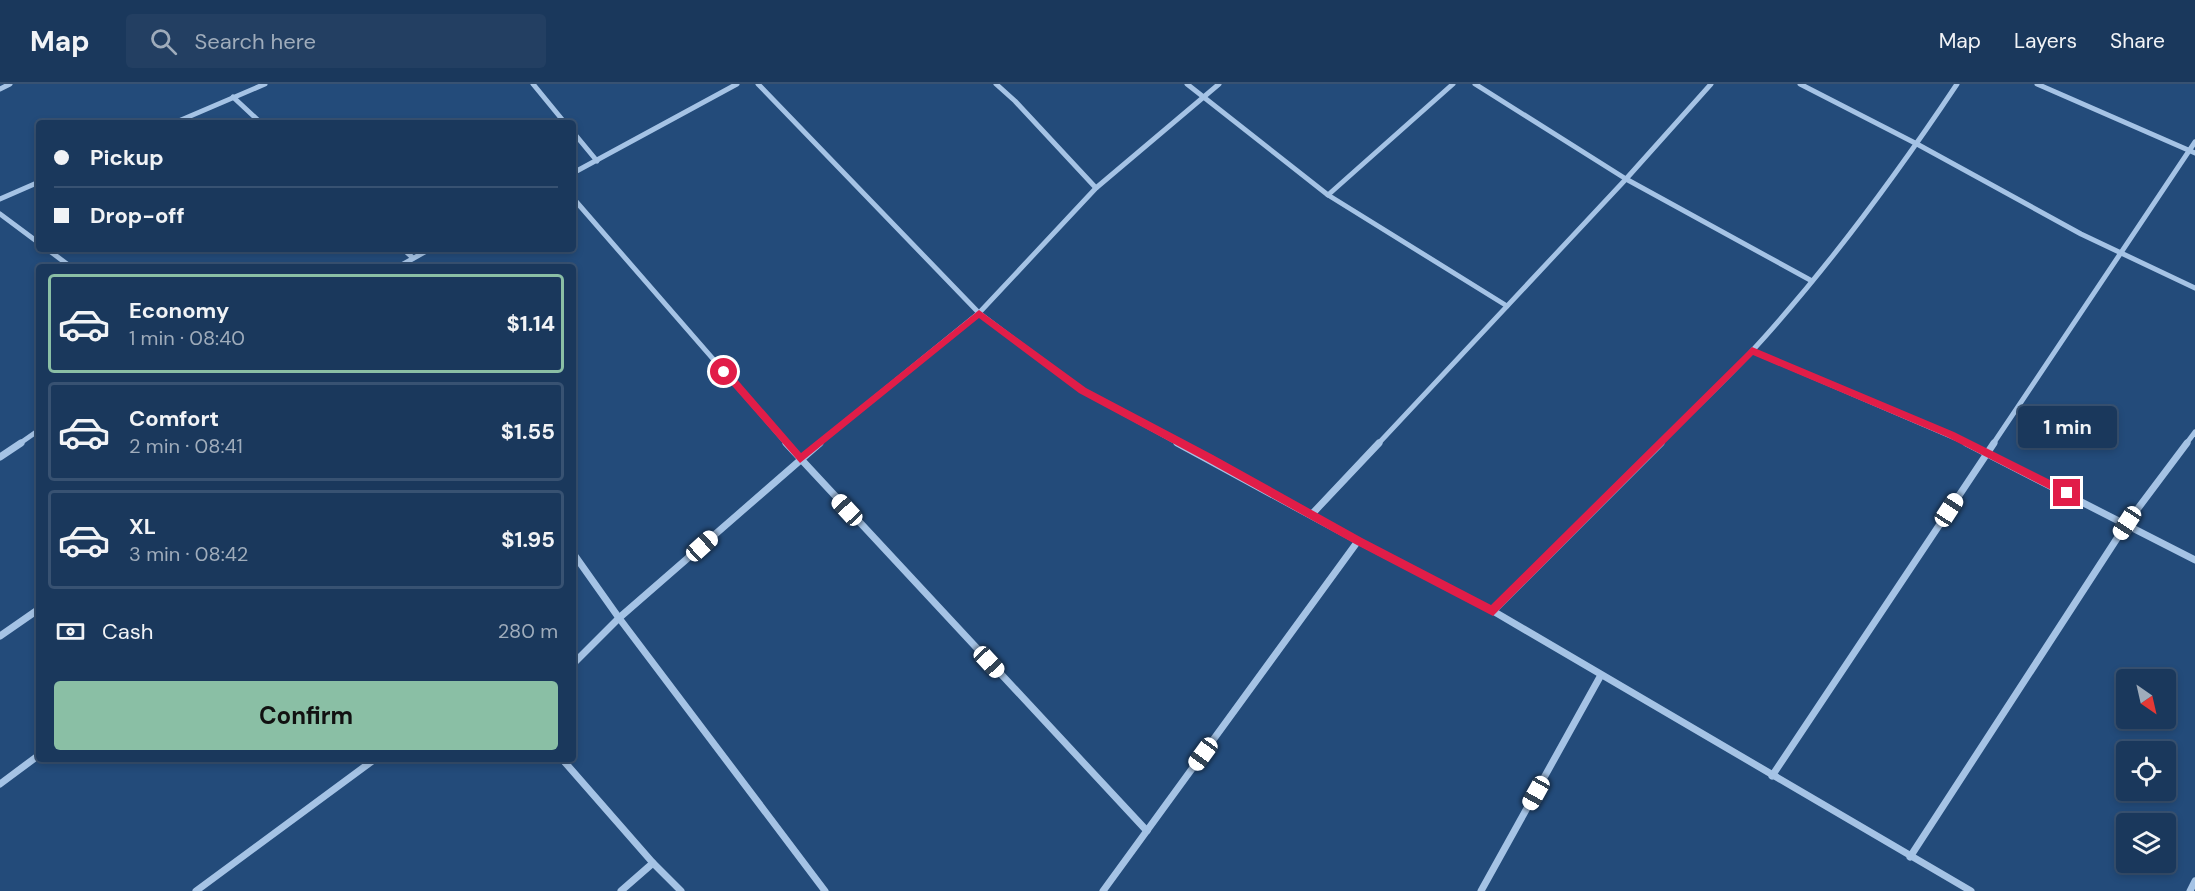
<!DOCTYPE html>
<html lang="en">
<head>
<meta charset="utf-8">
<style>
	:root { --surface:#1a385c; --page:#233f62; --text:#f1f3f6; --muted:#9facbb; --line:#385272; --accent:#8abfa5 }
	body { margin:0; font-family:"DM Sans",sans-serif; background:var(--page); color:var(--text); height:100vh; display:flex; flex-direction:column; font-size:22px; white-space:nowrap }
	* { box-sizing:border-box; margin:0 }
	p { font-size:20px; color:var(--muted) }
	.icon { flex:none; width:33px; height:33px; fill:none; stroke:currentColor; stroke-width:2; stroke-linecap:round; stroke-linejoin:round }
	.map { position:relative; flex:1; overflow:hidden }
	.details { position:absolute; left:36px; top:180px; width:540px; height:498px; display:flex; flex-direction:column; background:var(--surface); border-radius:6px; box-shadow:0 3px 9px #0003,0 0 0 2px var(--line) }
	.details>* { flex:none }
	.guide { position:absolute; left:36px; top:36px; width:540px; height:132px; border-radius:6px; box-shadow:0 3px 9px #0003,0 0 0 2px var(--line); display:grid; align-content:center; height:132px; padding:0 18px; background:var(--surface) }
	.needle { width:39px; rotate:146deg }
	.fabs { position:absolute; left:2116px; top:585px; display:grid; gap:12px }
	.fabs a { display:grid; place-items:center; width:60px; height:60px; border-radius:6px; background:var(--surface); box-shadow:0 3px 9px #0003,0 0 0 2px var(--line); font-size:30px }
	.end { position:absolute; width:27px; height:27px; margin:-14px; border:8px solid #e11d48; background:#fff; box-shadow:0 0 0 3px #fff }
	.from { border-radius:50% }
	.bubble { position:absolute; height:42px; border-radius:6px; background:var(--surface); box-shadow:0 3px 9px #0003,0 0 0 2px var(--line); font-size:20px; font-weight:700; line-height:42px; text-align:center }
	.car { position:absolute; width:18px; height:36px; margin:-18px -9px; border-radius:8px; box-shadow:0 0 4px 2px #0007; background:linear-gradient(#fff 24%,#345 0 40%,#fff 0 76%,#345 0 86%,#fff 0) }
	.guide b { display:flex; align-items:center; gap:21px; height:57px; font-size:22px }
	.guide b+b { border-top:2px solid var(--line) }
	.guide i { width:15px; height:15px; background:var(--text) }
	ul { padding:10px 0 0; list-style:none }
	li { display:flex; align-items:center; gap:18px; height:99px; margin:0 12px 9px; padding:0 6px; border:3px solid var(--line); border-radius:6px }
	li div { flex:1 }
	li b { display:block; font-size:22px }
	li em { font-style:normal; font-weight:700 }
	li.on { border-color:var(--accent) }
	li>.icon { width:54px; height:54px; stroke-width:1.5 }
	.pay { display:flex; align-items:center; gap:15px; height:66px; padding:0 18px; font-size:22px }
	.pay p { margin-inline-start:auto }
	.action { display:flex; gap:12px; margin-top:auto; padding:12px 18px }
	.action a { flex:1; height:69px; border-radius:6px; background:var(--accent); color:#111; font-size:24px; font-weight:700; line-height:69px; text-align:center }
	header { display:flex; align-items:center; gap:36px; box-sizing:border-box; height:84px; padding:0 30px; background:var(--surface); border-bottom:2px solid var(--line) }
	header strong { font-size:28px }
	nav { display:flex; gap:33px; margin-inline-start:auto; font-size:21px }
	.search { width:420px; height:54px; background:var(--page); display:flex; align-items:center; gap:15px; box-sizing:border-box; padding:0 21px; border-radius:6px; color:var(--muted); font-size:22px }
	.map>svg:first-child { display:block }
</style>
</head>
<body>
<header>
<strong>Map</strong>
<div class="search"><svg class="icon" aria-label="search" viewBox="0 0 24 24"><circle cx="10" cy="10" r="6"/><path d="M15 15l6 6"/></svg>Search here</div>
<nav><a>Map</a><a>Layers</a><a>Share</a></nav>
</header>
<div class="map">
<svg width="2195" height="807" viewBox="0 0 2195 807">
	<rect width="100%" height="100%" fill="#234b7a"/>
	<g fill="none" stroke-linecap="round" stroke-linejoin="round">
		<!-- minor-far1 -->
		<g stroke="#a5c3e5" stroke-width="5">
			<path d="M 533,0 L 565,39"/>
			<path d="M 758,0 L 979,229 L 1083,307 L 1180,360"/>
			<path d="M 996,0 L 1015,17 L 1096,104"/>
			<path d="M 1187,0 L 1328,111 L 1453,0"/>
			<path d="M 1475,0 L 1626,95 L 1812,197"/>
			<path d="M 1800,0 L 1917,60 L 2081,150 L 2195,204"/>
			<path d="M 2037,0 L 2195,69"/>
			<path d="M 0,5 L 10,0"/>
			<path d="M 233,13 L 261,39"/>
			<path d="M 174,39 L 265,0"/>
			<path d="M 573,48 L 597,77"/>
			<path d="M 573,89 L 737,0"/>
			<path d="M 1328,111 L 1507,222"/>
			<path d="M 573,114 L 787,360"/>
			<path d="M 0,115 L 39,98"/>
			<path d="M 0,130 L 39,159"/>
			<path d="M 47,165 L 71,183"/>
			<path d="M 403,165 L 413,174"/>
			<path d="M 398,183 L 430,165"/>
			<path d="M 1752,267 L 1969,360"/>
			<path d="M 19,360 L 39,346"/>
			<path d="M 818,360 L 979,229 L 1096,104 L 1219,0"/>
			<path d="M 1378,360 L 1626,95 L 1711,0"/>
			<path d="M 1659,360 C 1690,329 1723,299 1752,267 C 1828,184 1895,93 1957,0"/>
			<path d="M 1993,360 L 2195,58"/>
			<path d="M 2186,360 L 2195,348"/>
		</g>
		<!-- minor -->
		<g stroke="#a5c3e5" stroke-width="7">
			<path d="M 786,359 L 1147,747"/>
			<path d="M 1177,359 L 1358,457 L 1493,527 L 1971,807"/>
			<path d="M 1966,359 L 2195,476"/>
			<path d="M 0,373 L 21,359"/>
			<path d="M 1312,430 L 1379,359"/>
			<path d="M 573,469 L 619,534 L 825,807"/>
			<path d="M 1493,527 L 1661,359"/>
			<path d="M 0,552 L 39,525"/>
			<path d="M 573,580 L 619,534 L 820,359"/>
			<path d="M 562,675 L 653,779 L 681,807"/>
			<path d="M 1772,692 L 1994,359"/>
			<path d="M 0,700 L 39,671"/>
			<path d="M 1910,773 L 2127,439 L 2187,359"/>
			<path d="M 196,807 L 375,675"/>
			<path d="M 621,807 L 653,779"/>
			<path d="M 1103,807 L 1358,457"/>
			<path d="M 1481,807 L 1601,591"/>
			<path d="M 2190,807 L 2195,797"/>
		</g>
	</g>
	<!-- route -->
	<path fill="#e11d48" d="M 979,226 L 1086,304 L 1213,371 L 1362,454 L 1491,521 L 1752,263 L 1954,348 L 2070,406 L 2072,409 L 2070,412 L 2063,412 L 1947,353 L 1753,271 L 1493,532 L 1355,460 L 1206,377 L 1079,309 L 979,234 L 800,379 L 720,288 L 724,284 L 728,285 L 801,369 Z"/>
</svg>
<div class="fabs">
<a><svg class="needle" viewBox="-14 -14 28 28"><path d="M0-13l5 13h-10z" fill="#e53935"/><path d="M0 13l5-13h-10z" fill="#9facbb"/></svg></a>
<a><svg class="icon" aria-label="locate" viewBox="0 0 24 24"><circle cx="12" cy="12" r="6"/><path d="M12 2v4M12 18v4M2 12h4M18 12h4"/></svg></a>
<a><svg class="icon" aria-label="layers" viewBox="0 0 24 24"><path d="M12 4l9 5-9 5-9-5zM3 14l9 5 9-5"/></svg></a>
</div>
<i class="end from" style="left:724px;top:288px"></i>
<i class="end" style="left:2067px;top:409px"></i>
<div class="bubble" style="left:2018px;top:322px;width:99px">1 min</div>
<i class="car" style="left:847px;top:426px;rotate:317deg"></i>
<i class="car" style="left:1949px;top:426px;rotate:33deg"></i>
<i class="car" style="left:2127px;top:439px;rotate:213deg"></i>
<i class="car" style="left:702px;top:462px;rotate:48deg"></i>
<i class="car" style="left:989px;top:578px;rotate:137deg"></i>
<i class="car" style="left:1203px;top:670px;rotate:216deg"></i>
<i class="car" style="left:1536px;top:709px;rotate:209deg"></i>
<div class="guide">
<b><i class="from"></i>Pickup</b>
<b><i></i>Drop-off</b>
</div>
<section class="details">
<ul>
<li class="on"><svg class="icon" aria-label="car" viewBox="0 0 24 24"><path d="M5 17H2v-5l4-1 3-4h7l3 4 3 1v5h-3M9 17h6M6 11h13"/><circle cx="7" cy="17" r="2"/><circle cx="17" cy="17" r="2"/></svg><div><b>Economy</b><p>1 min · 08:40</p></div><em>$1.14</em></li>
<li><svg class="icon" aria-label="car" viewBox="0 0 24 24"><path d="M5 17H2v-5l4-1 3-4h7l3 4 3 1v5h-3M9 17h6M6 11h13"/><circle cx="7" cy="17" r="2"/><circle cx="17" cy="17" r="2"/></svg><div><b>Comfort</b><p>2 min · 08:41</p></div><em>$1.55</em></li>
<li><svg class="icon" aria-label="car" viewBox="0 0 24 24"><path d="M5 17H2v-5l4-1 3-4h7l3 4 3 1v5h-3M9 17h6M6 11h13"/><circle cx="7" cy="17" r="2"/><circle cx="17" cy="17" r="2"/></svg><div><b>XL</b><p>3 min · 08:42</p></div><em>$1.95</em></li>
</ul>
<div class="pay"><svg class="icon" aria-label="cash" viewBox="0 0 24 24"><path d="M3 7h18v10H3z"/><circle cx="12" cy="12" r="2"/></svg>Cash<p>280 m</p></div>
<div class="action"><a>Confirm</a></div>
</section>
</div>
</body>
</html>
